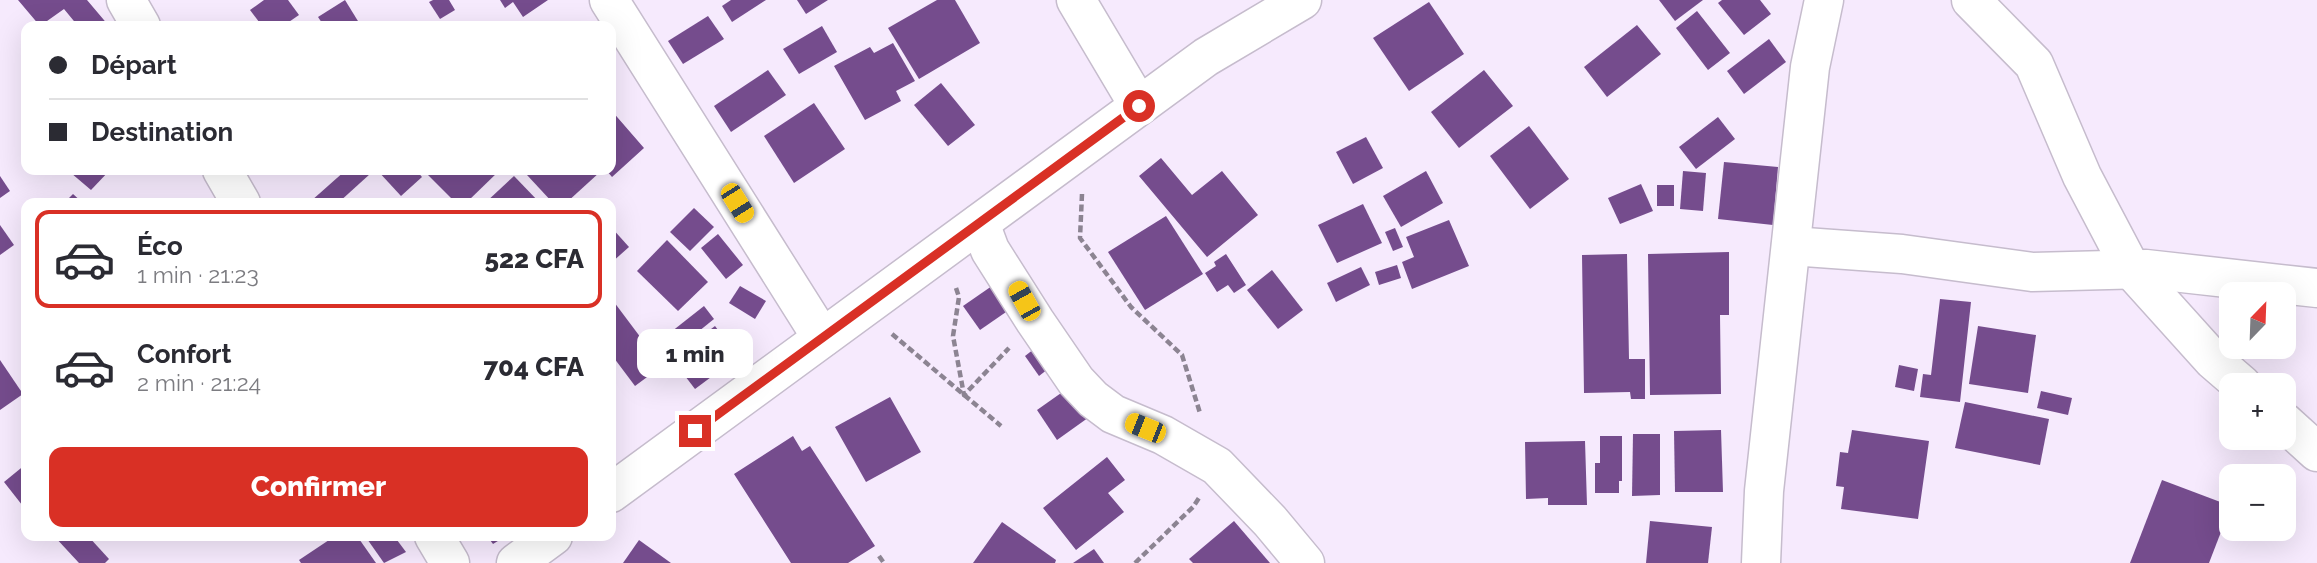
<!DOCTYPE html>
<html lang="fr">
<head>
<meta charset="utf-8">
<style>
	:root { --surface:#fff; --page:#f7f7f7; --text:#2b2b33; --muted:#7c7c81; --line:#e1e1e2; --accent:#d93025 }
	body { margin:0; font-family:Raleway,sans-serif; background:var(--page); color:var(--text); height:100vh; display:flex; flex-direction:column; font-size:26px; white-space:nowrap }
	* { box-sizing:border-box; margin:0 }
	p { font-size:23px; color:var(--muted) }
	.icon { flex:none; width:38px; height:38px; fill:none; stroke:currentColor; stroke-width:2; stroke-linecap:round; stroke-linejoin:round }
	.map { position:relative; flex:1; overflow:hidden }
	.side { position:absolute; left:21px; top:198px; width:595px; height:343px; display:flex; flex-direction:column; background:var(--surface); border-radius:14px; box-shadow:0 7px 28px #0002 }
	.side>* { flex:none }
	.hud { position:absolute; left:21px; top:21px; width:595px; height:154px; border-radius:14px; box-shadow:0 7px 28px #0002; display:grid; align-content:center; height:154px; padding:0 28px; background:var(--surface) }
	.needle { width:46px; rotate:23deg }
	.controls { position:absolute; left:2219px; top:282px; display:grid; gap:14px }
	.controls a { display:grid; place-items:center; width:77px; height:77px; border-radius:14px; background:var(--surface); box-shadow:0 7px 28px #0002; font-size:35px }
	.end { position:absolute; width:32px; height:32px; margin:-16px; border:9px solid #d93025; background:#fff; box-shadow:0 0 0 4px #fff }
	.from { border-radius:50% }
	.bubble { position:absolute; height:49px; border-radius:14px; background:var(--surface); box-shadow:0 7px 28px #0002; font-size:23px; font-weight:800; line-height:49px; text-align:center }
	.car { position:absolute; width:21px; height:42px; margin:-21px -10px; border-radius:9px; box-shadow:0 0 5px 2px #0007; background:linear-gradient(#f5c518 24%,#345 0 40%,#f5c518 0 76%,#345 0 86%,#f5c518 0) }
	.hud b { display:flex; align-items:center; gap:24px; height:66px; font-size:26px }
	.hud b+b { border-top:2px solid var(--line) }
	.hud i { width:18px; height:18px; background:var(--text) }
	ul { padding:12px 0 0; list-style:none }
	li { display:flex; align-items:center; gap:21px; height:98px; margin:0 14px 10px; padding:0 14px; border:4px solid transparent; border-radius:14px }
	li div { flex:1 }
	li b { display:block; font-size:26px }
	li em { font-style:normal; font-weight:800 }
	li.active { border-color:var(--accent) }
	li>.icon { width:63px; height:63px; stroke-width:1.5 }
	.button { display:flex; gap:14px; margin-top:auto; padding:14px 28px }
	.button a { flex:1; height:80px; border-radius:14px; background:var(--accent); color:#fff; font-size:28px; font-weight:800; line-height:80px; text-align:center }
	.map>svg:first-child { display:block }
</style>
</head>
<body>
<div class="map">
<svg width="2317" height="563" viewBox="0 0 2317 563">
	<rect width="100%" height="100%" fill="#f6eafd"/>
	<!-- building -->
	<g fill="#754c8d">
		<path d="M 18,0 L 87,0 L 109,26 L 78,26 L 64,9 L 40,26 Z"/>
		<path d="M 264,0 L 288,0 L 299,15 L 283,26 L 262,26 L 250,10 Z"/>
		<path d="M 345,0 L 361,26 L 324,26 L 318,17 Z"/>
		<path d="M 433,0 L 449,0 L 455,10 L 440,19 L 429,2 Z"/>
		<path d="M 500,0 L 548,0 L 523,17 L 513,2 L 505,8 Z"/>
		<path d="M 731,0 L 766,0 L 732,22 L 722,6 Z"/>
		<path d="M 797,0 L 828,0 L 806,14 Z"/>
		<path d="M 937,0 L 955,0 L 980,43 L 919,79 L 888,28 Z"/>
		<path d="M 1659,0 L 1703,0 L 1675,21 Z"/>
		<path d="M 1722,0 L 1760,0 L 1771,14 L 1744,35 L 1718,3 Z"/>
		<path d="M 1429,2 L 1464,54 L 1409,91 L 1373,38 Z"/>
		<path d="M 1697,11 L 1730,53 L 1708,70 L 1676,28 Z"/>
		<path d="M 708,16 L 724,39 L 683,64 L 668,41 Z"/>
		<path d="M 1637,25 L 1661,54 L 1607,97 L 1584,67 Z"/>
		<path d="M 822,26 L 837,52 L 799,74 L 783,49 Z"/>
		<path d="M 1769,39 L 1786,62 L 1744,94 L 1727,71 Z"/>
		<path d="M 893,43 L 915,81 L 896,91 L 901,101 L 865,120 L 834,66 L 870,47 L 874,53 Z"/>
		<path d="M 768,70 L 786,95 L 731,132 L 714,106 Z"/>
		<path d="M 1484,70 L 1513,106 L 1459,148 L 1431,112 Z"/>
		<path d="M 941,83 L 975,125 L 948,146 L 914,105 Z"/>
		<path d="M 814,103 L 845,149 L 794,183 L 764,136 Z"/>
		<path d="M 611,110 L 644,148 L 612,177 L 606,170 L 611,170 Z"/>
		<path d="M 1718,117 L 1735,139 L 1696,169 L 1679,147 Z"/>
		<path d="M 1529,126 L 1569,179 L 1530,209 L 1490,156 Z"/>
		<path d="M 1366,137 L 1383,168 L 1353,184 L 1336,152 Z"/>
		<path d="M 1161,158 L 1192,195 L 1222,171 L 1258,215 L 1207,257 L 1139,176 Z"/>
		<path d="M 1724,162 L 1778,167 L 1773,225 L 1718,219 Z"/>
		<path d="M 74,170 L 110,170 L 91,190 L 71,173 Z"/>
		<path d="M 346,170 L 367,170 L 370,174 L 338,203 L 314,203 L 311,201 Z"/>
		<path d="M 377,170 L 416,170 L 422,177 L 401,196 Z"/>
		<path d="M 423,170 L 500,170 L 466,203 L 456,203 Z"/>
		<path d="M 533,170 L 599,170 L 600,172 L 566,203 L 553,203 L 527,175 Z"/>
		<path d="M 1426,171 L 1443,203 L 1401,227 L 1383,196 Z"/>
		<path d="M 1683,171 L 1706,173 L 1703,211 L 1680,209 Z"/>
		<path d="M 0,176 L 10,191 L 0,198 Z"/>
		<path d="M 514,176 L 540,203 L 485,203 Z"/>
		<path d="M 1641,184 L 1653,211 L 1620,224 L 1608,198 Z"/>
		<rect x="1657" y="185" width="17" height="21"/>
		<path d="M 73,194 L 83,203 L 64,203 Z"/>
		<path d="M 1363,204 L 1382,243 L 1337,263 L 1318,225 Z"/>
		<path d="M 694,208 L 714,227 L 690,251 L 670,232 Z"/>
		<path d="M 1166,216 L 1203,274 L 1145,310 L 1108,252 Z"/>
		<path d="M 1449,220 L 1469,266 L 1412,289 L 1402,262 L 1414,257 L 1406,237 Z"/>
		<path d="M 0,225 L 14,245 L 0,255 Z"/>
		<path d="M 611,227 L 629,247 L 611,263 Z"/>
		<path d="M 1395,228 L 1403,247 L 1393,251 L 1385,232 Z"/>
		<path d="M 718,234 L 743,265 L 726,279 L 701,248 Z"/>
		<path d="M 667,240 L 708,282 L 678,311 L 637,271 Z"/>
		<path d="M 1729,252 L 1729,315 L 1720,315 L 1721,394 L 1650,395 L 1648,254 Z"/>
		<path d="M 1226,254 L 1246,285 L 1234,293 L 1228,285 L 1217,292 L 1205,273 L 1216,266 L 1214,262 Z"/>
		<path d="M 1627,254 L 1629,359 L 1645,359 L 1645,399 L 1631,399 L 1630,392 L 1584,393 L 1582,255 Z"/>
		<path d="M 1397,265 L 1401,278 L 1379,285 L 1375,272 Z"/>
		<path d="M 1361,267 L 1370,285 L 1336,302 L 1327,283 Z"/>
		<path d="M 1272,270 L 1303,310 L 1278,329 L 1247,290 Z"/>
		<path d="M 1002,279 L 1019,303 L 980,330 L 963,306 Z"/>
		<path d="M 740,286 L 766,301 L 755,319 L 729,303 Z"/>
		<path d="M 611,298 L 662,366 L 635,386 L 611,354 Z"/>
		<path d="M 1940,299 L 1971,302 L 1960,402 L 1920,397 L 1923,374 L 1931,375 Z"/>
		<path d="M 704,306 L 714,319 L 668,356 L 657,343 Z"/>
		<path d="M 715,326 L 738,357 L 695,389 L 672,359 Z"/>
		<path d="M 1978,326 L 2036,335 L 2028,393 L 1969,384 Z"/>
		<path d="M 1043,342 L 1057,362 L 1039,376 L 1025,356 Z"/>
		<path d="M 0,360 L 23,394 L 0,410 Z"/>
		<path d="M 1899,365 L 1918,369 L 1914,391 L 1895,387 Z"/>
		<path d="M 1071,386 L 1092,415 L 1057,440 L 1037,410 Z"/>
		<path d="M 2041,391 L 2072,398 L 2068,415 L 2037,408 Z"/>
		<path d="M 890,397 L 921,452 L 866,482 L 835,427 Z"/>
		<path d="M 1965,402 L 2049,419 L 2040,465 L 1955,448 Z"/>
		<path d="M 1721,430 L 1723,492 L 1675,492 L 1674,431 Z"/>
		<path d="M 1852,430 L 1929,441 L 1918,519 L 1841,509 L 1844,487 L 1836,486 L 1840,452 L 1848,453 Z"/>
		<path d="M 1633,434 L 1660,434 L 1660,495 L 1632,496 Z"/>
		<path d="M 793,436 L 802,451 L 810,446 L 875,546 L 848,563 L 791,563 L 734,474 Z"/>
		<path d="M 1600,436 L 1622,436 L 1622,481 L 1619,481 L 1619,493 L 1595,493 L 1595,463 L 1600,463 Z"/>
		<path d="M 1585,441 L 1587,505 L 1548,505 L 1548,498 L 1526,499 L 1525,442 Z"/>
		<path d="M 1107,457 L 1125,480 L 1108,493 L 1124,512 L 1076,550 L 1043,508 Z"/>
		<path d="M 26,464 L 26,510 L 4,482 Z"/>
		<path d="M 2162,480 L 2231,506 L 2209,563 L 2130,563 Z"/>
		<path d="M 1234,521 L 1270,563 L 1193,563 L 1189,559 Z"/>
		<path d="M 1650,521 L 1712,527 L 1708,563 L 1646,563 Z"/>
		<path d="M 1002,522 L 1056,560 L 1055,563 L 973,563 Z"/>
		<path d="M 54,536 L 88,536 L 109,559 L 105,563 L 79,563 Z"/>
		<path d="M 335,536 L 357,536 L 376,563 L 301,563 L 299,560 Z"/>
		<path d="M 365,536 L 394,536 L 406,552 L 384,563 Z"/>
		<path d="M 487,536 L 506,536 L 493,544 Z"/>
		<path d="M 639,540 L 671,563 L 623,563 Z"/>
		<path d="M 1094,549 L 1104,563 L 1073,563 Z"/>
	</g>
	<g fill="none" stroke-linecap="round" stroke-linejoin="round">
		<!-- minor casing -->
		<g stroke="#c6bccd" stroke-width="41">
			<g id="minor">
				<path d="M 126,0 L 141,26"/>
				<path d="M 609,0 L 822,338"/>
				<path d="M 1076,0 L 1139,106"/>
				<path d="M 1971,0 L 2034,64 L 2082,176 L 2131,269 L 2213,360 L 2242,385"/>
				<path d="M 222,170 L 241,203"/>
				<path d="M 980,223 L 990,250 L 1035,321 L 1076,381 L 1093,399 L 1113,414 L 1163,435 L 1217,466 L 1270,521 L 1305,563"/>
				<path d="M 1791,246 L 1902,254 L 2032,272 L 2146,269 L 2317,288"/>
				<path d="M 2284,422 L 2317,452"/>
				<path d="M 611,493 L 1206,57 L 1302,0"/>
				<path d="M 434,536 L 450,563"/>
				<path d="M 516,563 L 553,536"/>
				<path d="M 1761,563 L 1764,491 L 1810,67 L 1824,0"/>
			</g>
		</g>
		<!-- path -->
		<g stroke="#8c8492" stroke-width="4.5" stroke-dasharray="7 3.5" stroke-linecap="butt">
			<path d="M 1082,194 L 1080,238 L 1131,307 L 1182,355 L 1200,413"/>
			<path d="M 956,288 L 959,297 L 953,336 L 964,395 L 1009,348"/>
			<path d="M 892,334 L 1001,426"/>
			<path d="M 879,556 L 884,563"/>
			<path d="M 1135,563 L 1193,507 L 1199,498"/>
		</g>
		<!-- minor -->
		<use href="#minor" stroke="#fff" stroke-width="38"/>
	</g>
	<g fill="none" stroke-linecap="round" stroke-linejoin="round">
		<!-- route -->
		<path stroke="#d93025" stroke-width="9" d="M 695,431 L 1139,106"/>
	</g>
</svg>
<div class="controls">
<a><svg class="needle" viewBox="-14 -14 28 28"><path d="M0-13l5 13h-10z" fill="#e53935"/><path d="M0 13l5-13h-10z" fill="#7c7c81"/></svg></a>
<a>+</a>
<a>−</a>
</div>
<i class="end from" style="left:1139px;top:106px"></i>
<i class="end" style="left:695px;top:431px"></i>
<div class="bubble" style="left:637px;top:329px;width:116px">1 min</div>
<i class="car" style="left:737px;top:203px;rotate:148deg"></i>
<i class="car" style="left:1024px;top:301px;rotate:331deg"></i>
<i class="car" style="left:1145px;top:428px;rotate:292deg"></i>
<div class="hud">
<b><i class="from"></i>Départ</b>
<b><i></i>Destination</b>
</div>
<section class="side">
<ul>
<li class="active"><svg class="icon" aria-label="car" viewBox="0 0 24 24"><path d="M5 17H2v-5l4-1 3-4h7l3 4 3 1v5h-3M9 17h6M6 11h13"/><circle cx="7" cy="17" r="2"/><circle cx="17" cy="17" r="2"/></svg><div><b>Éco</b><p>1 min · 21:23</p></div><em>522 CFA</em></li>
<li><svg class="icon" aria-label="car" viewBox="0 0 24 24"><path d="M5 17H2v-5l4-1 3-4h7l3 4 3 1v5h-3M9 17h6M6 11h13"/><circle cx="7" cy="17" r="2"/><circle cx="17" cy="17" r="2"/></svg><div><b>Confort</b><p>2 min · 21:24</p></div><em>704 CFA</em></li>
</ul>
<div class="button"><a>Confirmer</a></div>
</section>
</div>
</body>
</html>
